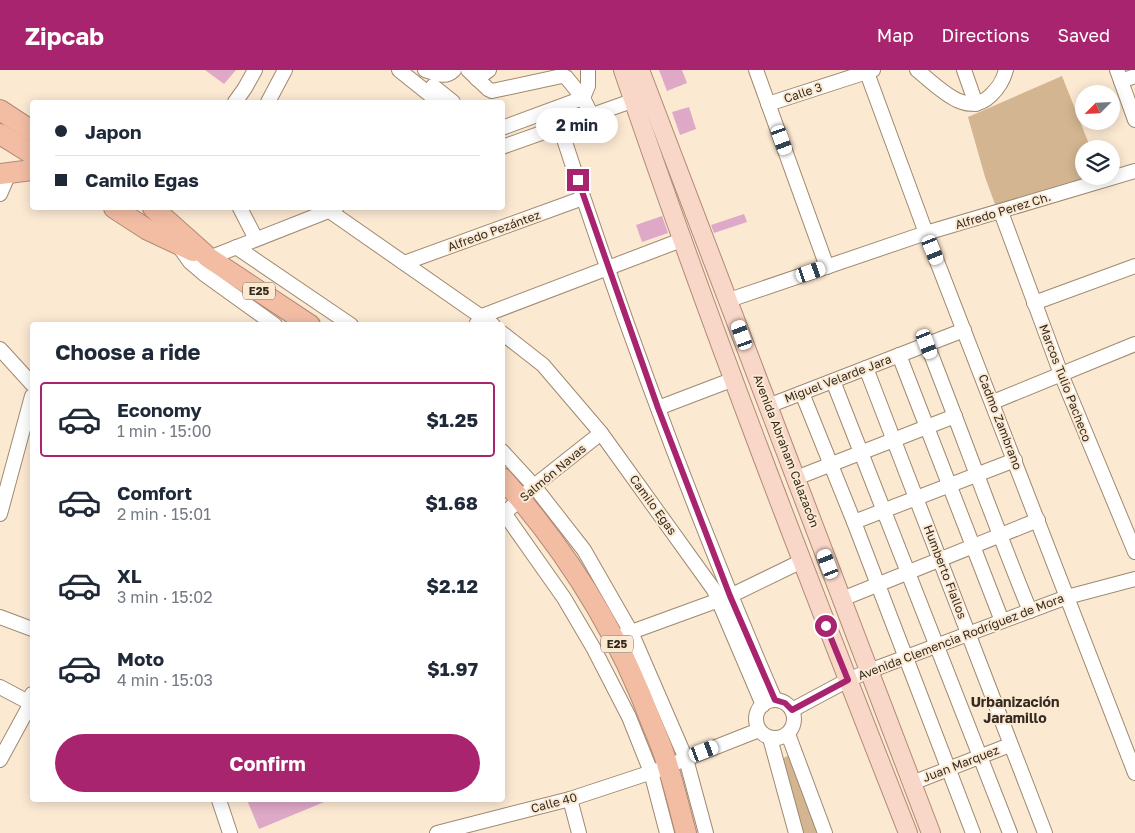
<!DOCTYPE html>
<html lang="en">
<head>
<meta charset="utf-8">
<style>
	:root { --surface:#fff; --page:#f2f2f3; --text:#1f2937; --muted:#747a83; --line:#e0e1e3; --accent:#a9246e }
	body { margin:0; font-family:"Golos Text",sans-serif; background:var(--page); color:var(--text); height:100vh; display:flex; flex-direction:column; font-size:19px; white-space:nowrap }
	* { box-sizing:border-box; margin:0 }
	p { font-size:16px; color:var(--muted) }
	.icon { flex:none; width:28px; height:28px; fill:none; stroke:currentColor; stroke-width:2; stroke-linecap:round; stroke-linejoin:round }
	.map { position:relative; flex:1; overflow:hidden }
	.sheet { position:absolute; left:30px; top:252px; width:475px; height:480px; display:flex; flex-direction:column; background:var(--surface); border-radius:5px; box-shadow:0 2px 12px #0003 }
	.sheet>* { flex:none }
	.hud { position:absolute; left:30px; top:30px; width:475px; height:110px; border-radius:5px; box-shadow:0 2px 12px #0003; display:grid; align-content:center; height:110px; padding:0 25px; background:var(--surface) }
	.needle { width:32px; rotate:246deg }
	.tools { position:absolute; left:1075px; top:15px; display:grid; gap:10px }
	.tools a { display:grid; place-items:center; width:45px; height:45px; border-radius:50%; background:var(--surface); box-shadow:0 2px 12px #0003; font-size:25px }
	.end { position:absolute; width:22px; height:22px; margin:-11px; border:6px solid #a9246e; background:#fff; box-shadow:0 0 0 2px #fff }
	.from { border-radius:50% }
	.bubble { position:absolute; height:35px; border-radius:18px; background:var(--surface); box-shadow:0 2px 12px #0003; font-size:16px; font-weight:700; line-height:35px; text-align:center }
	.car { position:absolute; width:15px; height:30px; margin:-15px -8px; border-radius:6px; box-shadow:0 0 4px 1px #0007; background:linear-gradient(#fff 24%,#345 0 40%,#fff 0 76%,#345 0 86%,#fff 0) }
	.hud b { display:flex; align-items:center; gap:18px; height:48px; font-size:19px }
	.hud b+b { border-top:1px solid var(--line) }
	.hud i { width:12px; height:12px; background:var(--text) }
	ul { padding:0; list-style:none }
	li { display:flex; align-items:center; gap:15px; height:75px; margin:0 10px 8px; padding:0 15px; border:2px solid transparent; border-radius:5px }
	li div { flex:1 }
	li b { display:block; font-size:19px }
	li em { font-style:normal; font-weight:700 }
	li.on { border-color:var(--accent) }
	li>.icon { width:45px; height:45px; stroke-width:1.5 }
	h2 { padding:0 25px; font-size:22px; line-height:60px }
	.button { display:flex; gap:10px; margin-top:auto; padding:10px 25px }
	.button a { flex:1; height:58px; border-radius:30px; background:var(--accent); color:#fff; font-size:20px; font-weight:700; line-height:58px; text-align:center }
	header { display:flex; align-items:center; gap:30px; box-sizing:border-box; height:70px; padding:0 25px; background:var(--accent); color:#fff }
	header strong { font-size:24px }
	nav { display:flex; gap:28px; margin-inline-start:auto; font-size:18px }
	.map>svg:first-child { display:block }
</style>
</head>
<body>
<header>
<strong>Zipcab</strong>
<nav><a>Map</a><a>Directions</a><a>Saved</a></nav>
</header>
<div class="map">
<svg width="1135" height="763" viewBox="0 0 1135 763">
	<rect width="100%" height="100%" fill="#fce9d2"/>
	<!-- green -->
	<g fill="#d3b691">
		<path d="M 1062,6 L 1091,79 L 1084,79 L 1084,106 L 1099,106 L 996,137 L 985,107 L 968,47 Z"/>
		<path d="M 790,685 L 820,763 L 802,763 L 781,689 Z"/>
	</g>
	<!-- building -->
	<g fill="#dea8c7">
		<path d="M 205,0 L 236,0 L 224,14 Z"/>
		<path d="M 659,0 L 682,0 L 687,13 L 667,21 Z"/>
		<path d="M 689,37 L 696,59 L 680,65 L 672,42 Z"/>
		<path d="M 744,144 L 747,152 L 714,163 L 711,155 Z"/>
		<path d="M 662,146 L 668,163 L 642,172 L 636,155 Z"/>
		<path d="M 247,730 L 329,730 L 259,759 Z"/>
	</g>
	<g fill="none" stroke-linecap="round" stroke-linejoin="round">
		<!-- minor casing -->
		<g stroke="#9f896f" stroke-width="16">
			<g id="minor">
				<path d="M 399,0 L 439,32"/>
				<path d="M 425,0 C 435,3 445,9 454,0"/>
				<path d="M 468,0 L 488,19 L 492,21 L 562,6 L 566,7 L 583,28 L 592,46"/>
				<path d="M 756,0 L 827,197"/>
				<path d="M 866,0 L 926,163 L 1135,703"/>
				<path d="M 917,0 C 936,15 966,49 990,26 C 999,18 1003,11 1006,0"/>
				<path d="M 964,0 L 976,34"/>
				<path d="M 1117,0 L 1135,50"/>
				<path d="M 477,9 L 489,0"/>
				<path d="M 1121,11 L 1135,6"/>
				<path d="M 433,16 L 453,32"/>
				<path d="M 235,32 L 245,18 L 255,0"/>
				<path d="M 268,32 L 285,0"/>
				<path d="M 768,34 L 873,0"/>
				<path d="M 560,57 C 623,251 694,443 775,630"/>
				<path d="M 502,58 L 583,28 L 588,16 L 588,0"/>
				<path d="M 502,77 L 643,27"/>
				<path d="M 0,124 L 10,101"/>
				<path d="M 240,138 L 256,169"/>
				<path d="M 328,140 L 493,255"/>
				<path d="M 1001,142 L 1061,304 L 1135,482"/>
				<path d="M 178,175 L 190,192 L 204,204 L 275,255"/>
				<path d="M 236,177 L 351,255"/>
				<path d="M 209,188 L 336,138"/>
				<path d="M 404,193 L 583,128"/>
				<path d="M 729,230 L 926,163 L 1135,101"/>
				<path d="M 1034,233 L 1135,196"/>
				<path d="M 476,255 L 482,246 L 684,169"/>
				<path d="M 502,263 L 543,295 L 601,363 L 714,520 L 763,635"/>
				<path d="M 927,274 C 962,363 994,453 1030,541"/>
				<path d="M 0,279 L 32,314"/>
				<path d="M 899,285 L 1002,551"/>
				<path d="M 866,298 L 1045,763"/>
				<path d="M 833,311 L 1010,763"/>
				<path d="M 802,323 L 854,452 L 973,763"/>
				<path d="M 993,332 L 1135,274"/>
				<path d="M 768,336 L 964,260"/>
				<path d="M 658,338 L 734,309"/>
				<path d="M 502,381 L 534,416 L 584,480 L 631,562 L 686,689 L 706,763"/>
				<path d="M 796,408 L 955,346"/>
				<path d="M 502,440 L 564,528 L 594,579 L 629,647 L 651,702 L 667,763"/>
				<path d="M 505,443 L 534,416 L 601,363"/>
				<path d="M 0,444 L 32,326"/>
				<path d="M 854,452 L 1015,390"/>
				<path d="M 842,529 L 1038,450"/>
				<path d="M 0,547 L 32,559"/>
				<path d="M 623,565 L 730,526 L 802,491"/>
				<path d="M 0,617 L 32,634"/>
				<circle cx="775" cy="649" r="19"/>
				<path d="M 792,640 L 848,610 L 869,601 L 1067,527 L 1135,509"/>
				<path d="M 788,664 L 825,763"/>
				<path d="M 770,668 L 796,763"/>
				<path d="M 0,690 L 31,633 L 32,624"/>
				<path d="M 678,692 L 759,660"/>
				<path d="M 912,713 L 1010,675"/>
				<path d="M 570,729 L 579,763"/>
				<path d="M 219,730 L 230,763"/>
				<path d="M 437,763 L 570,729 L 658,700"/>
			</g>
		</g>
		<!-- major casing -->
		<g stroke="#b08a76" stroke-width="20">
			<g id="major">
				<path d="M 623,0 C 710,257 809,511 908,763"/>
				<path d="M 640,0 L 931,763"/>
			</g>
		</g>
		<!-- highway casing -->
		<g stroke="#b08a76" stroke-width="22">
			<g id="highway">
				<path d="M 0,40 L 32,61"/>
				<path d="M 0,64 L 32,84"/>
				<path d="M 0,104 L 32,100"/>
				<path d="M 114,138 L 148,160 L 193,181"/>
				<path d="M 153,138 L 209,188 L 310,255"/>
				<path d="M 502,408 C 568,482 618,562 652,654 C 658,668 664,682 668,697 C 675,719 680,741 686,763"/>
			</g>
		</g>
		<!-- minor -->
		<use href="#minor" stroke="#fff" stroke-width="14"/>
		<!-- major -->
		<use href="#major" stroke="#f8d7c8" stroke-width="18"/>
		<!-- highway -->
		<use href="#highway" stroke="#f3bda4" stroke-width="20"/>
	</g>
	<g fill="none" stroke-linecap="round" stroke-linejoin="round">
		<!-- route -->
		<path stroke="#a9246e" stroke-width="6" d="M 578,110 L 658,338 L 730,526 L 775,630 L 785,633 L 792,640 L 848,610 L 826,556"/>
	</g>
	<g text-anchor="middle" stroke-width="4" stroke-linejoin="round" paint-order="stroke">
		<!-- shield labels -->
		<g fill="#fce9d2" stroke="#706455" stroke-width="1">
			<rect x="243" y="212.5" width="32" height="17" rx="4"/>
			<rect x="601" y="565.5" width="32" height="17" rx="4"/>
		</g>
		<g font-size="11" font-weight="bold" fill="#342b20">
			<text x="259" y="225">E25</text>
			<text x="617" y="578">E25</text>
		</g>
		<!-- street labels -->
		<g font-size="12" fill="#342b20" stroke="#fce9d2">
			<text transform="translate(803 23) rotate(-18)" y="4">Calle 3</text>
			<text transform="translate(1003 141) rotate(-17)" y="4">Alfredo Perez Ch.</text>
			<text transform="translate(494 161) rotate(-20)" y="4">Alfredo Pezántez</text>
			<text transform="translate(838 309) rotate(-21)" y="4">Miguel Velarde Jara</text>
			<text transform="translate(1065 313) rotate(69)" y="4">Marcos Tulio Pacheco</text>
			<text transform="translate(1000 352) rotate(69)" y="4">Cadmo Zambrano</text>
			<text transform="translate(786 381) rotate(69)" y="4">Avenida Abraham Calazacón</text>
			<text transform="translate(553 403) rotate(-40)" y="4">Salmón Navas</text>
			<text transform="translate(653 435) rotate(54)" y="4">Camilo Egas</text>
			<text transform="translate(945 502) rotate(69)" y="4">Humberto Fiallos</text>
			<text transform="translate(961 567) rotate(-21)" y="4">Avenida Clemencia Rodríguez de Mora</text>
			<text transform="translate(961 694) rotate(-21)" y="4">Juan Marquez</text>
			<text transform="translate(554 733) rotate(-15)" y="4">Calle 40</text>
		</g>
		<!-- neighbourhood labels -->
		<g font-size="14" font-weight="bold" fill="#342b20" stroke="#fce9d2">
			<text x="1015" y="637">Urbanización<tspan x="1015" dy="16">Jaramillo</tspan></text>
		</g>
	</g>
</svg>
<div class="tools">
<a><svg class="needle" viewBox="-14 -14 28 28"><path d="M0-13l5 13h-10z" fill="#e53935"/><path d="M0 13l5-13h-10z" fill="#747a83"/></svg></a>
<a><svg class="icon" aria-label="layers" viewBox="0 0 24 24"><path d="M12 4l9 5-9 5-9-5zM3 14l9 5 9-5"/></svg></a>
</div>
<i class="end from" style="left:826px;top:556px"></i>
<i class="end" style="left:578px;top:110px"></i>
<div class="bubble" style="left:536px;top:38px;width:82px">2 min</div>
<i class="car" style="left:782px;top:70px;rotate:160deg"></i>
<i class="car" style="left:933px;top:180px;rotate:158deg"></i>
<i class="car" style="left:811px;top:202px;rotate:71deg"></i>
<i class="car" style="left:742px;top:265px;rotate:340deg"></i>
<i class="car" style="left:927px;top:274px;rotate:159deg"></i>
<i class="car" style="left:828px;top:494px;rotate:339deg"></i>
<i class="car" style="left:704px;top:681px;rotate:69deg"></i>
<div class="hud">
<b><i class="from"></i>Japon</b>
<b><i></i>Camilo Egas</b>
</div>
<section class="sheet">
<h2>Choose a ride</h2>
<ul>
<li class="on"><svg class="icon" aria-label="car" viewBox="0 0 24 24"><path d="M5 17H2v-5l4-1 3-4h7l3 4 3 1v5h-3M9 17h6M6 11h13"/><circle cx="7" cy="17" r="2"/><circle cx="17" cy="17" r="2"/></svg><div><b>Economy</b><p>1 min · 15:00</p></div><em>$1.25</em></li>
<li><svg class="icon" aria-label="car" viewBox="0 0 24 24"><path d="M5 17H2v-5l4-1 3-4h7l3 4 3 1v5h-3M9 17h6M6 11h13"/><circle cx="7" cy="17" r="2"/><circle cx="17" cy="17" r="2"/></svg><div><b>Comfort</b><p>2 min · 15:01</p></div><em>$1.68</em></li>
<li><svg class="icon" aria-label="car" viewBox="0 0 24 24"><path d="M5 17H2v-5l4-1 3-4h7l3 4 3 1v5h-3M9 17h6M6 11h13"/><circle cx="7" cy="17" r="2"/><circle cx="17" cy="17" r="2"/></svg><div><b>XL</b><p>3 min · 15:02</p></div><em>$2.12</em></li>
<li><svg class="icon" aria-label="car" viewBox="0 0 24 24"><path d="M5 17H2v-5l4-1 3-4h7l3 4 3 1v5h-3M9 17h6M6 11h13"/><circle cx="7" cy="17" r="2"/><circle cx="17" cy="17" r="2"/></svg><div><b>Moto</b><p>4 min · 15:03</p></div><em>$1.97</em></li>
</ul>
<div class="button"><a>Confirm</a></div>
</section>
</div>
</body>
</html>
